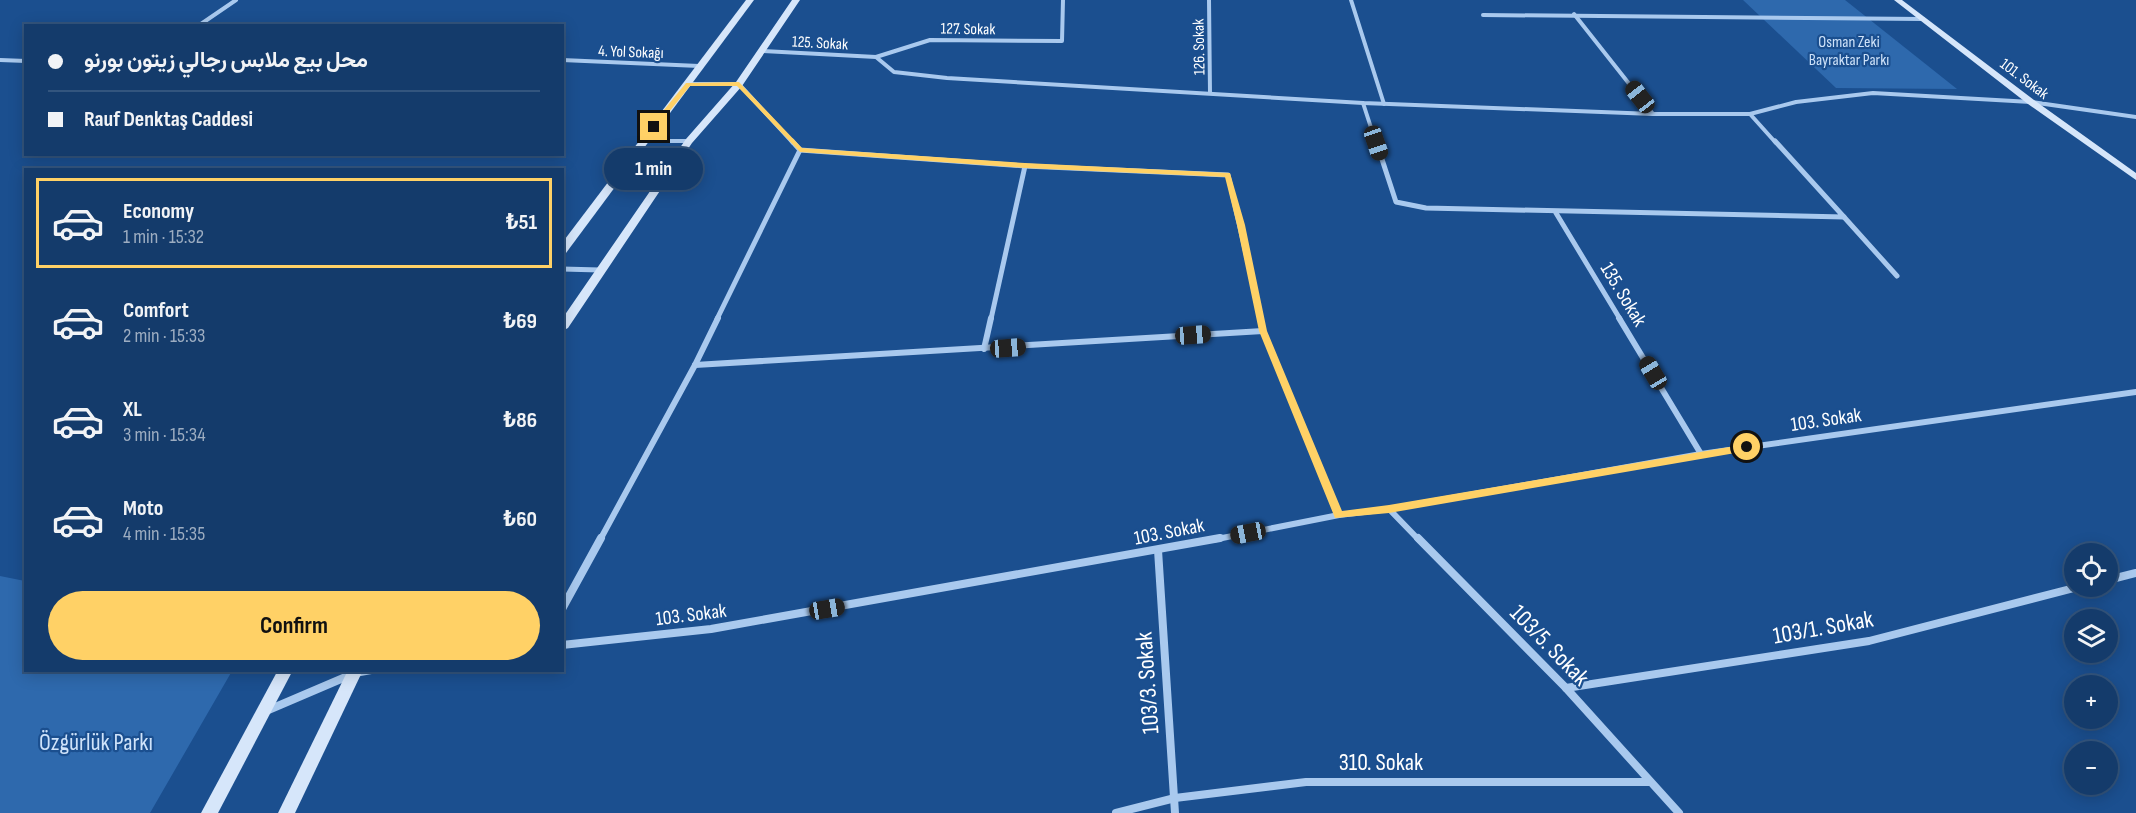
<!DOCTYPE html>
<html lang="en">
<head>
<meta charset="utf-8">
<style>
	:root { --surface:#143b6b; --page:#1d4271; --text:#f1f3f6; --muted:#9dadc1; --line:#33557e; --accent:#ffd166 }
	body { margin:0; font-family:"Sofia Sans Condensed",Vazirmatn,sans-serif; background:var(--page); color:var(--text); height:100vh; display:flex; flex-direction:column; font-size:22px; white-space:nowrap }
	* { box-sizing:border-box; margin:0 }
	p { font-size:20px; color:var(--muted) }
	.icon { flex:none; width:33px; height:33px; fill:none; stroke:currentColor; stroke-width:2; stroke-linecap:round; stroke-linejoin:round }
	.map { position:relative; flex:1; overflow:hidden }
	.sheet { position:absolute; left:24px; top:168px; width:540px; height:504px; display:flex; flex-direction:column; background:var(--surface); border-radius:0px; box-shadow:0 3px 15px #0003,0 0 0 2px var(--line) }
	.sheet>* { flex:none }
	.top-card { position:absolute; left:24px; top:24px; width:540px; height:132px; border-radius:0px; box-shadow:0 3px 15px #0003,0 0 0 2px var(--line); display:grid; align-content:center; height:132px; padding:0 24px; background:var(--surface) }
	.controls { position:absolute; left:2064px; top:543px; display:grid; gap:12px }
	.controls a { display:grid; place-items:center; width:54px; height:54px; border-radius:50%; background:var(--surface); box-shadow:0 3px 15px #0003,0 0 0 2px var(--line); font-size:30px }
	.end { position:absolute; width:27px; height:27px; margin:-14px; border:8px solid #ffd166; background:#111; box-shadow:0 0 0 3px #111 }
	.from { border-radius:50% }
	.bubble { position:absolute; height:42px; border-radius:21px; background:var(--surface); box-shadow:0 3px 15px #0003,0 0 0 2px var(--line); font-size:20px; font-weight:700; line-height:42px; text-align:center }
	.car { position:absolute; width:18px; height:36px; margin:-18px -9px; border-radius:8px; box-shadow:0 0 4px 2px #0007; background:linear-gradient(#222 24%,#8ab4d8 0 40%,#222 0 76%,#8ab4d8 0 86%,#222 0) }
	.top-card b { display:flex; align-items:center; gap:21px; height:57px; font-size:22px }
	.top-card b+b { border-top:2px solid var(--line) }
	.top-card i { width:15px; height:15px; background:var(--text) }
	ul { padding:10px 0 0; list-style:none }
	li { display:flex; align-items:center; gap:18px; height:90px; margin:0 12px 9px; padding:0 12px; border:3px solid transparent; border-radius:0px }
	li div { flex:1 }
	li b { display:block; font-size:22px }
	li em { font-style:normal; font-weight:700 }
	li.current { border-color:var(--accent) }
	li>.icon { width:54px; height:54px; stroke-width:1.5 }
	.primary-button { display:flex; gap:12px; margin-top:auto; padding:12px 24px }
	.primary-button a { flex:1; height:69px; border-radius:36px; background:var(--accent); color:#111; font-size:24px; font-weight:700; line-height:69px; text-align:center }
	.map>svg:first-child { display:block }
</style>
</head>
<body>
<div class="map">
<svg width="2136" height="813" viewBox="0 0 2136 813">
	<rect width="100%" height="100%" fill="#1b4f8f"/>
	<!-- green -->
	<g fill="#2e69ad">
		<path d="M 1743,0 L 1845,0 L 1957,89 L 1836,88 Z"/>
		<path d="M 0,576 L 25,581 L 26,670 L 232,671 L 150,813 L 0,813 Z"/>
	</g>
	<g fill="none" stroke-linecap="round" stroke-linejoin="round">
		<!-- street-far3 -->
		<g stroke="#a9c9ee" stroke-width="4">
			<path d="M 1209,0 L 1210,93"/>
			<path d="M 1351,0 L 1384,104"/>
			<path d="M 1574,14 L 1653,114"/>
			<path d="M 1483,15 L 1923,19"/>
			<path d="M 198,26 L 236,0"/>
			<path d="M 763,51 L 876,57 L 930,40 L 1062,41 L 1063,0"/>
			<path d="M 876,57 L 894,72 L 947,78 L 1363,103 L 1653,114 L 1750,114 L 1796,102 L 1873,93 L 2031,102 L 2136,117"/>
			<path d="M 0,60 L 26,61"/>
			<path d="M 562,60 L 699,66"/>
			<path d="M 689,84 L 739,84 L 793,143"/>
			<path d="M 1363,103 L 1376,143"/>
			<path d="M 1750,114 L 1776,143"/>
			<path d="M 643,141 L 689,141"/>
		</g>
		<!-- street-far2 -->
		<g stroke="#a9c9ee" stroke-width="5">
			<path d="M 1376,141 L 1396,202 L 1426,208 L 1844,217 L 1775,141"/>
			<path d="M 800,150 L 1025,166 L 1228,175 L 1261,319"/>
			<path d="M 1556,213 L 1620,319"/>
			<path d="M 1844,217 L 1897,276"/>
			<path d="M 562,269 L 600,270"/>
			<path d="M 717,319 L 800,150 L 792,141"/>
			<path d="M 991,319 L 1025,166"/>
		</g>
		<!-- street-far1 -->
		<g stroke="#a9c9ee" stroke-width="6">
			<path d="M 1260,318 L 1263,331 L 1339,515"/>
			<path d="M 1619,318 L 1701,454"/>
			<path d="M 984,349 L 991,318"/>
			<path d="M 695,365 L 1263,331"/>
			<path d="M 1389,509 L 1419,540"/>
			<path d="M 600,540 L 695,365 L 718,318"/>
			<path d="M 1212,540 L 1339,515 L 1389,509 L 1701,454 L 2136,392"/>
		</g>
		<!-- street -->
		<g stroke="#a9c9ee" stroke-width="8">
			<path d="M 1418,538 L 1566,688 L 1679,813"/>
			<path d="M 1158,550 L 1175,813"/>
			<path d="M 2108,580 L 2136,573"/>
			<path d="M 562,609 L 601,538"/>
			<path d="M 562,645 L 711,629 L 1220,538"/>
			<path d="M 1566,688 L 1869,641 L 2082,586"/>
			<path d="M 266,711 L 355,673 L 371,670"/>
			<path d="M 1116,813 L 1175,798 L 1306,782 L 1649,782"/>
		</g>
		<!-- secondary -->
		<g fill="#d6e6fa" fill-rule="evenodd">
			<path d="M 746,0 L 754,0 L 566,253 L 562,254 L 562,243 Z"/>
			<path d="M 792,0 L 800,0 L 742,86 L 692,143 L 568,328 L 562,331 L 562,319 L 686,139 L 736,82 Z"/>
			<path d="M 1894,0 L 1902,0 L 2034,100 L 2136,173 L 2136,180 L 2028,104 Z"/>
			<path d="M 278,670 L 293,670 L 218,813 L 201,813 Z"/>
			<path d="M 348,670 L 363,670 L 295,813 L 278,813 Z"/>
		</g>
	</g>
	<!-- route -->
	<path fill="#ffd166" d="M 739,82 L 802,148 L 1025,163 L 1230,173 L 1245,225 L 1267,331 L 1342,511 L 1389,505 L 1747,444 L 1752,447 L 1747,451 L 1389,513 L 1335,518 L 1259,331 L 1237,225 L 1225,177 L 1025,168 L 800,152 L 737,86 L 690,86 L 656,128 L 650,127 L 686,83 Z"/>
	<g text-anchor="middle" stroke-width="4.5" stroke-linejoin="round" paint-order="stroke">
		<!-- far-street labels -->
		<g font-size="16" fill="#fff" stroke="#1b4f8f">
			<text transform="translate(968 28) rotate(1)" y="6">127. Sokak</text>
			<text transform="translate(820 42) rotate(3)" y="6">125. Sokak</text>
			<text transform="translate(1198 47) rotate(-91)" y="6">126. Sokak</text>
			<text transform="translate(631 51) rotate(2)" y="6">4. Yol Sokağı</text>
			<text transform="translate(2025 78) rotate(37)" y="6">101. Sokak</text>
		</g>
		<!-- far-park labels -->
		<g font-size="16" fill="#cfe3fa" stroke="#1b4f8f">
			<text x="1849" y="47">Osman Zeki<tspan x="1849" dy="18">Bayraktar Parkı</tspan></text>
		</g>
		<!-- street labels -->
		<g font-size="20" fill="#fff" stroke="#1b4f8f">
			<text transform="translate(1624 294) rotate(59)" y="7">135. Sokak</text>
			<text transform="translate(1826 419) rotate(-8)" y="7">103. Sokak</text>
			<text transform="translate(1169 531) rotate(-11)" y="7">103. Sokak</text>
			<text transform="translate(691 614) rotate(-7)" y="7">103. Sokak</text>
		</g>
		<!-- near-street labels -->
		<g font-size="24" fill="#fff" stroke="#1b4f8f">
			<text transform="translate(1823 627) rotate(-10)" y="8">103/1. Sokak</text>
			<text transform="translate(1550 645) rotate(46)" y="8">103/5. Sokak</text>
			<text transform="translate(1147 683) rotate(-94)" y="8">103/3. Sokak</text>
			<text x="1381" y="770">310. Sokak</text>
		</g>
		<!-- near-park labels -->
		<g font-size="24" fill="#cfe3fa" stroke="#1b4f8f">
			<text x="96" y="750">Özgürlük Parkı</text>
		</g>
	</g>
</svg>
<div class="controls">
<a><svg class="icon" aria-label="locate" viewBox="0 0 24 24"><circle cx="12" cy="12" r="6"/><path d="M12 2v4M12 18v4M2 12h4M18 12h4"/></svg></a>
<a><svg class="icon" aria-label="layers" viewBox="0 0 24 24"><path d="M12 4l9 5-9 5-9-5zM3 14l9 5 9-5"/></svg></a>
<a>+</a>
<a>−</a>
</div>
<i class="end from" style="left:1747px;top:447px"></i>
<i class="end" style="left:654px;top:127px"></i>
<div class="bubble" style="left:604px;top:148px;width:99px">1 min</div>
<i class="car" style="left:1640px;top:97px;rotate:322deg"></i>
<i class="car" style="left:1376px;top:143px;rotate:161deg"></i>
<i class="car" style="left:1193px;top:335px;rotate:86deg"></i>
<i class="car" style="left:1008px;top:348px;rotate:86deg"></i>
<i class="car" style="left:1653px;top:373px;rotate:329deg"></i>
<i class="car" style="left:1248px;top:533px;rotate:259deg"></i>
<i class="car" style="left:827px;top:609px;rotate:80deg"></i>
<div class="top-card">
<b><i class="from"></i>محل بيع ملابس رجالي زيتون بورنو</b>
<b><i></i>Rauf Denktaş Caddesi</b>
</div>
<section class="sheet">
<ul>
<li class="current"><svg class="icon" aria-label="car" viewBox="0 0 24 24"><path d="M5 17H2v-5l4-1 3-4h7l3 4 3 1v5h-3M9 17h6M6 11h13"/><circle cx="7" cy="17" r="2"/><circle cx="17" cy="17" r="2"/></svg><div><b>Economy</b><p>1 min · 15:32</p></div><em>₺51</em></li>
<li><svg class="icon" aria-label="car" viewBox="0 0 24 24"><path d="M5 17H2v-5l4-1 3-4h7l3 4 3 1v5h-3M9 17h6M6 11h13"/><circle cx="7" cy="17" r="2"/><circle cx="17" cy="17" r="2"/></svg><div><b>Comfort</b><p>2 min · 15:33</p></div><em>₺69</em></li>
<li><svg class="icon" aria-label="car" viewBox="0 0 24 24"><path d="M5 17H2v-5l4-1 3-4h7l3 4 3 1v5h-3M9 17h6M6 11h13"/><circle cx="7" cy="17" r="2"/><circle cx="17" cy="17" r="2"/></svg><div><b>XL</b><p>3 min · 15:34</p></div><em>₺86</em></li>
<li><svg class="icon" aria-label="car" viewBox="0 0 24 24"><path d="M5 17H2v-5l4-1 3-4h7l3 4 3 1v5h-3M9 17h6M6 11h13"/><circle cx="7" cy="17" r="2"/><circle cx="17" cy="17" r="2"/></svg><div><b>Moto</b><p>4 min · 15:35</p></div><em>₺60</em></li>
</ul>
<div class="primary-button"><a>Confirm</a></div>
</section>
</div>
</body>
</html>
